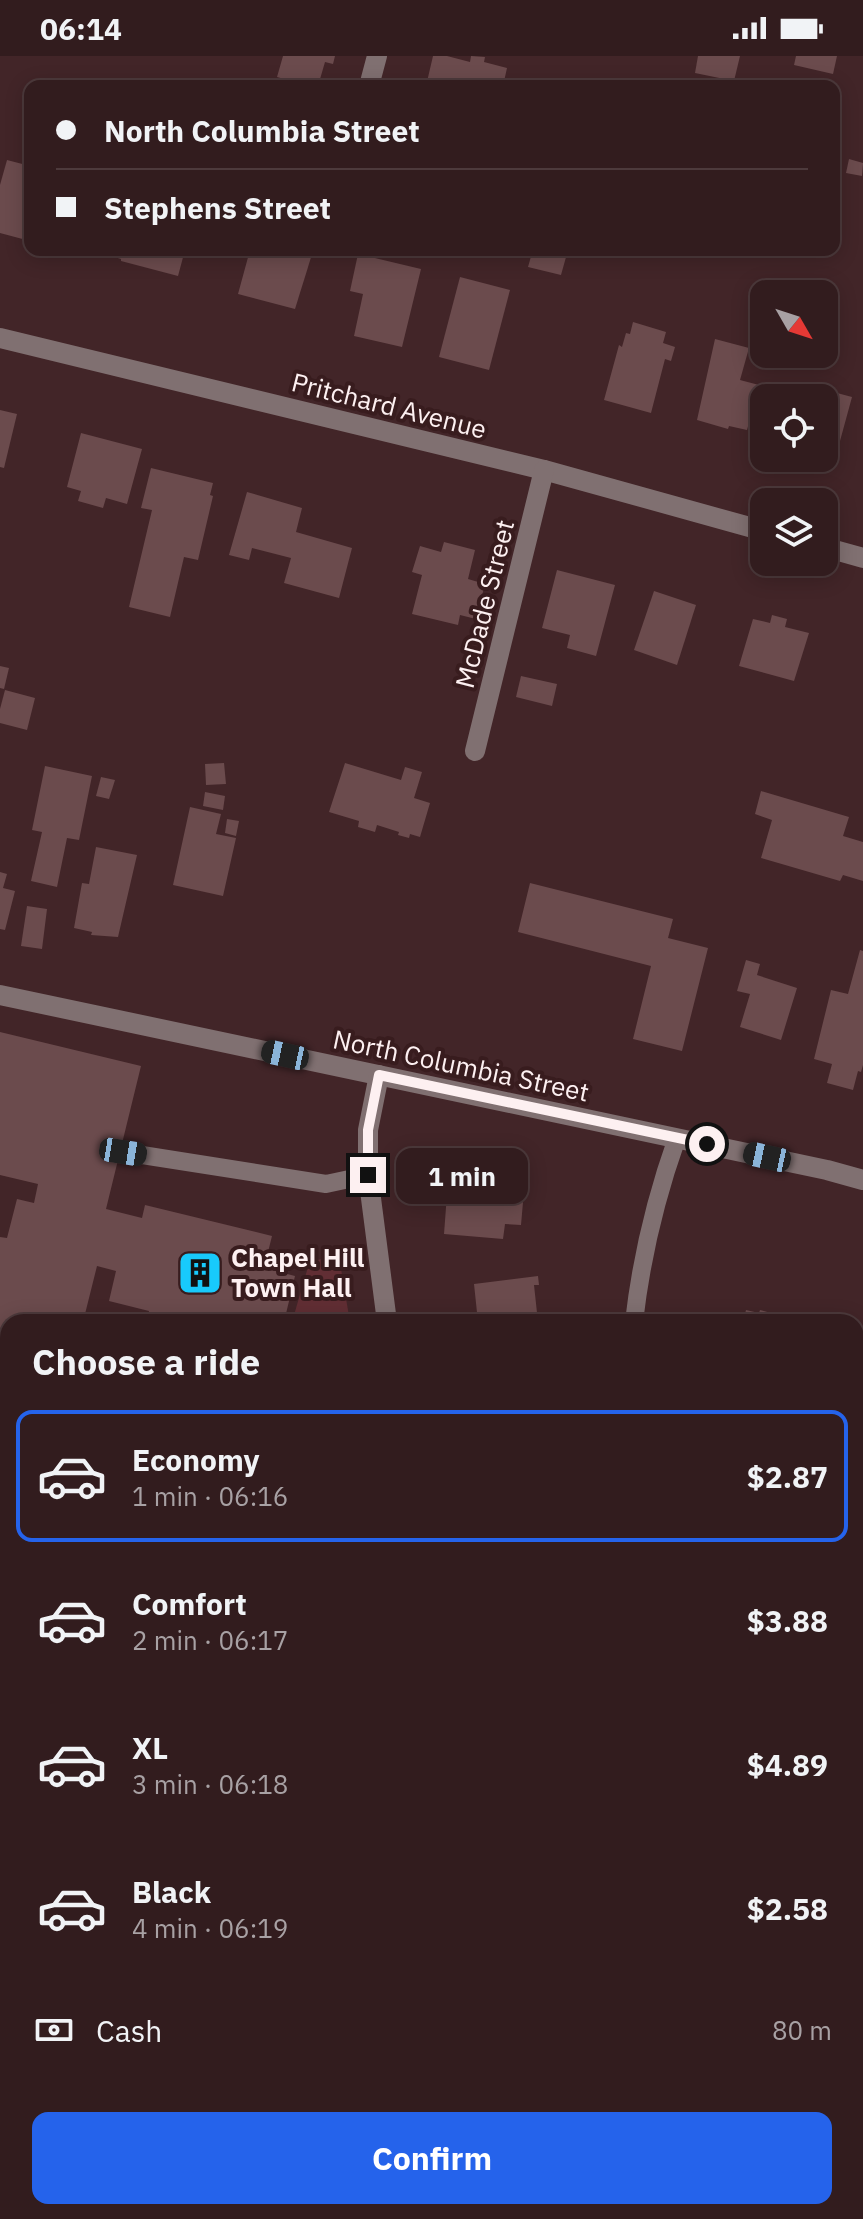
<!DOCTYPE html>
<html lang="en">
<head>
<meta charset="utf-8">
<style>
	:root { --surface:#321c1e; --page:#3d292b; --text:#f1f3f6; --muted:#a8a1a4; --line:#4d3a3c; --accent:#2563eb }
	body { margin:0; font-family:"IBM Plex Sans",sans-serif; background:var(--page); color:var(--text); height:100vh; display:flex; flex-direction:column; font-size:30px; white-space:nowrap }
	* { box-sizing:border-box; margin:0 }
	p { font-size:26px; color:var(--muted) }
	.icon { flex:none; width:44px; height:44px; fill:none; stroke:currentColor; stroke-width:2; stroke-linecap:round; stroke-linejoin:round }
	.map { position:relative; flex:1; overflow:hidden }
	.details { position:absolute; left:0px; top:1258px; width:864px; height:906px; display:flex; flex-direction:column; background:var(--surface); border-radius:24px 24px 0 0; box-shadow:0 4px 20px #0003,0 0 0 2px var(--line) }
	.details>* { flex:none }
	.hud { position:absolute; left:24px; top:24px; width:816px; height:176px; border-radius:16px; box-shadow:0 4px 20px #0003,0 0 0 2px var(--line); display:grid; align-content:center; height:176px; padding:0 32px; background:var(--surface) }
	.needle { width:52px; rotate:129deg }
	.controls { position:absolute; left:750px; top:224px; display:grid; gap:16px }
	.controls a { display:grid; place-items:center; width:88px; height:88px; border-radius:16px; background:var(--surface); box-shadow:0 4px 20px #0003,0 0 0 2px var(--line); font-size:40px }
	.end { position:absolute; width:36px; height:36px; margin:-18px; border:10px solid #fdf0f1; background:#111; box-shadow:0 0 0 4px #111 }
	.from { border-radius:50% }
	.bubble { position:absolute; height:56px; border-radius:16px; background:var(--surface); box-shadow:0 4px 20px #0003,0 0 0 2px var(--line); font-size:26px; font-weight:800; line-height:56px; text-align:center }
	.car { position:absolute; width:24px; height:48px; margin:-24px -12px; border-radius:10px; box-shadow:0 0 6px 2px #0007; background:linear-gradient(#222 24%,#8ab4d8 0 40%,#222 0 76%,#8ab4d8 0 86%,#222 0) }
	.hud b { display:flex; align-items:center; gap:28px; height:76px; font-size:30px }
	.hud b+b { border-top:2px solid var(--line) }
	.hud i { width:20px; height:20px; background:var(--text) }
	ul { padding:0; list-style:none }
	li { display:flex; align-items:center; gap:24px; height:132px; margin:0 16px 12px; padding:0 16px; border:4px solid transparent; border-radius:16px }
	li div { flex:1 }
	li b { display:block; font-size:30px }
	li em { font-style:normal; font-weight:800 }
	li.on { border-color:var(--accent) }
	li>.icon { width:72px; height:72px; stroke-width:1.5 }
	h2 { padding:0 32px; font-size:36px; line-height:96px }
	.pay { display:flex; align-items:center; gap:20px; height:88px; padding:0 32px; font-size:30px }
	.pay p { margin-inline-start:auto }
	.action { display:flex; gap:16px; margin-top:auto; padding:16px 32px }
	.action a { flex:1; height:92px; border-radius:16px; background:var(--accent); color:#fff; font-size:32px; font-weight:800; line-height:92px; text-align:center }
	.status { display:flex; justify-content:space-between; align-items:center; height:56px; padding:0 40px; background:var(--surface); direction:ltr }
	.status svg { height:22px; fill:currentColor }
	.map>svg:first-child { display:block }
</style>
</head>
<body>
<div class="status"><b>06:14</b><svg viewBox="0 0 49 12"><path d="M0 12V9h3v3zM5 12V6h3v6zM10 12V3h3v9zM15 12V0h3v12zM26 1h20v11H26zM47 4h2v5h-2z"/></svg></div>
<div class="map">
<svg width="863" height="2163" viewBox="0 0 863 2163">
	<rect width="100%" height="100%" fill="#422528"/>
	<!-- green -->
	<g fill="#612e34">
		<path d="M 332,1201 L 340,1207 L 350,1266 L 292,1266 L 308,1211 L 317,1204 Z"/>
		<path d="M 0,1313 L 8,1315 L 8,1411 L 0,1403 Z"/>
		<path d="M 0,1969 L 8,1973 L 8,2048 L 0,2045 Z"/>
		<path d="M 0,2108 L 8,2113 L 8,2156 L 115,2156 L 123,2163 L 0,2163 Z"/>
		<path d="M 210,2156 L 284,2156 L 283,2163 L 217,2163 Z"/>
	</g>
	<g fill="none" stroke-linecap="round" stroke-linejoin="round">
		<!-- stream -->
		<g stroke="#6a4b50" stroke-width="11">
			<path d="M 0,2087 L 8,2090"/>
			<path d="M 166,2156 L 177,2163"/>
			<path d="M 240,2156 L 241,2163"/>
		</g>
	</g>
	<!-- building -->
	<g fill="#6b4b4d">
		<path d="M 283,0 L 335,0 L 333,8 L 325,6 L 318,30 L 308,30 L 277,21 Z"/>
		<path d="M 433,0 L 447,0 L 470,6 L 471,0 L 485,1 L 484,6 L 507,12 L 503,30 L 426,30 Z"/>
		<path d="M 698,0 L 740,0 L 734,25 L 695,17 Z"/>
		<path d="M 796,0 L 837,0 L 833,18 L 794,9 Z"/>
		<path d="M 849,103 L 863,107 L 862,120 L 846,117 Z"/>
		<path d="M 7,104 L 30,110 L 30,185 L 0,177 L 0,129 Z"/>
		<path d="M 92,194 L 185,194 L 178,220 L 121,205 L 121,203 Z"/>
		<path d="M 250,194 L 313,195 L 295,253 L 238,238 Z"/>
		<path d="M 523,194 L 568,194 L 561,219 L 528,211 L 532,197 Z"/>
		<path d="M 358,198 L 421,213 L 402,291 L 354,280 L 363,238 L 350,235 Z"/>
		<path d="M 460,221 L 510,234 L 489,314 L 439,301 Z"/>
		<path d="M 633,266 L 666,276 L 663,287 L 675,291 L 671,305 L 665,303 L 651,357 L 604,344 L 619,289 L 622,291 L 626,277 L 630,278 Z"/>
		<path d="M 715,283 L 749,292 L 740,324 L 759,329 L 747,374 L 729,370 L 728,373 L 697,364 Z"/>
		<path d="M 796,326 L 852,341 L 837,396 L 824,392 L 824,342 L 791,342 Z"/>
		<path d="M 0,354 L 17,358 L 4,412 L 0,411 Z"/>
		<path d="M 81,377 L 142,393 L 127,448 L 106,442 L 103,452 L 78,445 L 81,435 L 67,431 Z"/>
		<path d="M 151,412 L 213,427 L 210,439 L 213,440 L 198,504 L 184,501 L 170,561 L 129,551 L 152,454 L 141,452 Z"/>
		<path d="M 247,436 L 302,452 L 296,476 L 352,492 L 339,542 L 284,527 L 291,502 L 252,492 L 249,504 L 229,499 Z"/>
		<path d="M 444,486 L 475,494 L 468,523 L 485,528 L 476,563 L 460,559 L 458,569 L 412,558 L 422,519 L 412,516 L 420,490 L 441,496 Z"/>
		<path d="M 557,514 L 615,529 L 596,600 L 567,592 L 570,579 L 542,572 Z"/>
		<path d="M 654,535 L 696,549 L 677,609 L 634,594 Z"/>
		<path d="M 772,559 L 787,563 L 785,571 L 809,577 L 794,625 L 739,610 L 753,563 L 770,567 Z"/>
		<path d="M 0,610 L 9,612 L 4,633 L 0,632 Z"/>
		<path d="M 521,620 L 557,628 L 552,650 L 516,641 Z"/>
		<path d="M 5,634 L 35,642 L 27,674 L 0,667 L 0,653 Z"/>
		<path d="M 224,707 L 226,728 L 206,729 L 205,708 Z"/>
		<path d="M 345,707 L 401,724 L 405,711 L 422,716 L 414,742 L 430,747 L 420,781 L 410,778 L 409,782 L 398,779 L 399,776 L 377,769 L 375,776 L 358,771 L 359,765 L 329,756 Z"/>
		<path d="M 45,710 L 92,720 L 79,784 L 67,782 L 57,831 L 31,825 L 42,776 L 32,774 Z"/>
		<path d="M 101,721 L 115,724 L 109,743 L 96,740 Z"/>
		<path d="M 761,735 L 849,761 L 843,780 L 863,786 L 863,825 L 843,819 L 840,825 L 761,802 L 772,764 L 755,758 Z"/>
		<path d="M 205,736 L 225,740 L 223,754 L 203,750 Z"/>
		<path d="M 190,751 L 221,758 L 216,778 L 236,782 L 223,840 L 173,829 Z"/>
		<path d="M 227,763 L 239,765 L 236,780 L 225,777 Z"/>
		<path d="M 96,791 L 137,799 L 118,881 L 91,879 L 92,876 L 74,872 L 82,827 L 89,828 Z"/>
		<path d="M 0,816 L 7,818 L 3,832 L 15,835 L 5,874 L 0,873 Z"/>
		<path d="M 530,827 L 673,863 L 668,882 L 708,892 L 682,995 L 633,983 L 651,910 L 518,876 Z"/>
		<path d="M 27,850 L 47,853 L 42,893 L 21,890 Z"/>
		<path d="M 860,894 L 863,895 L 863,1009 L 861,1016 L 858,1015 L 853,1034 L 827,1027 L 832,1008 L 814,1003 L 831,934 L 848,938 Z"/>
		<path d="M 746,904 L 760,908 L 757,919 L 797,932 L 781,984 L 740,971 L 750,938 L 737,935 Z"/>
		<path d="M 0,976 L 141,1010 L 106,1153 L 142,1162 L 145,1149 L 272,1180 L 264,1212 L 295,1220 L 284,1266 L 147,1266 L 149,1255 L 109,1245 L 116,1215 L 97,1210 L 83,1266 L 8,1266 L 8,1302 L 0,1300 L 0,1181 L 7,1182 L 17,1143 L 34,1147 L 38,1128 L 0,1119 Z"/>
		<path d="M 498,1109 L 526,1112 L 521,1169 L 505,1168 L 503,1183 L 444,1178 L 447,1138 L 458,1139 L 459,1126 L 496,1129 Z"/>
		<path d="M 538,1220 L 539,1229 L 534,1229 L 538,1266 L 478,1266 L 474,1228 Z"/>
		<path d="M 746,1254 L 759,1257 L 760,1254 L 778,1259 L 778,1262 L 789,1266 L 743,1266 Z"/>
		<path d="M 863,1493 L 863,1547 L 856,1541 L 856,1528 L 860,1523 L 856,1520 L 856,1501 Z"/>
		<path d="M 858,1707 L 863,1711 L 863,1775 L 856,1769 L 856,1710 Z"/>
		<path d="M 856,1782 L 863,1787 L 863,1827 L 860,1824 L 856,1829 Z"/>
	</g>
	<g fill="none" stroke-linecap="round" stroke-linejoin="round">
		<!-- lane -->
		<g stroke="#807071" stroke-width="18">
			<path d="M 123,1096 L 326,1128 L 368,1119"/>
			<path d="M 634,1266 C 641,1204 656,1141 677,1082"/>
		</g>
		<!-- street -->
		<g stroke="#807071" stroke-width="20">
			<path d="M 369,30 L 377,0"/>
			<path d="M 0,282 L 544,414 L 764,475"/>
			<path d="M 824,491 L 863,502"/>
			<path d="M 475,695 L 544,414"/>
			<path d="M 0,939 L 827,1114 L 863,1124"/>
			<path d="M 379,1019 L 368,1074 L 368,1119 L 387,1266"/>
		</g>
		<!-- primary -->
		<g stroke="#d1b0b2" stroke-width="20">
			<path d="M 0,1507 L 8,1516"/>
			<path d="M 598,2156 L 604,2163"/>
		</g>
	</g>
	<g fill="none" stroke-linecap="round" stroke-linejoin="round">
		<!-- route -->
		<path stroke="#fdf0f1" stroke-width="10" d="M 368,1119 L 368,1074 L 379,1019 L 707,1088"/>
	</g>
	<!-- icons -->
	<defs>
		<g id="building-square" transform="scale(2.3)"><rect x="-9" y="-9" width="18" height="18" rx="4" fill="#18cafc" stroke="#381c1e"/><path d="M-4-6H4V6H1V3H-1V6H-4ZM-2.5-4.3h1.7v1.8h-1.7ZM.8-4.3h1.7v1.8H.8ZM-2.5-1h1.7V.8h-1.7ZM.8-1h1.7V.8H.8Z" fill="#111"/></g>
	</defs>
	<g fill-rule="evenodd">
		<use href="#building-square" x="200" y="1217"/>
	</g>
	<g text-anchor="middle" stroke-width="8" stroke-linejoin="round" paint-order="stroke">
		<!-- street labels -->
		<g font-size="26" fill="#fdf0f1" stroke="#381c1e">
			<text transform="translate(389 350) rotate(14)" y="9">Pritchard Avenue</text>
			<text transform="translate(485 548) rotate(-76)" y="9">McDade Street</text>
			<text transform="translate(461 1010) rotate(12)" y="9">North Columbia Street</text>
		</g>
		<!-- poi labels -->
		<g font-size="26" font-weight="bold" fill="#fdf0f1" stroke="#381c1e" text-anchor="start">
			<text x="231" y="1211">Chapel Hill<tspan x="231" dy="30">Town Hall</tspan></text>
		</g>
	</g>
</svg>
<div class="controls">
<a><svg class="needle" viewBox="-14 -14 28 28"><path d="M0-13l5 13h-10z" fill="#e53935"/><path d="M0 13l5-13h-10z" fill="#a8a1a4"/></svg></a>
<a><svg class="icon" aria-label="locate" viewBox="0 0 24 24"><circle cx="12" cy="12" r="6"/><path d="M12 2v4M12 18v4M2 12h4M18 12h4"/></svg></a>
<a><svg class="icon" aria-label="layers" viewBox="0 0 24 24"><path d="M12 4l9 5-9 5-9-5zM3 14l9 5 9-5"/></svg></a>
</div>
<i class="end from" style="left:707px;top:1088px"></i>
<i class="end" style="left:368px;top:1119px"></i>
<div class="bubble" style="left:396px;top:1092px;width:132px">1 min</div>
<i class="car" style="left:285px;top:999px;rotate:282deg"></i>
<i class="car" style="left:123px;top:1096px;rotate:99deg"></i>
<i class="car" style="left:767px;top:1101px;rotate:282deg"></i>
<div class="hud">
<b><i class="from"></i>North Columbia Street</b>
<b><i></i>Stephens Street</b>
</div>
<section class="details">
<h2>Choose a ride</h2>
<ul>
<li class="on"><svg class="icon" aria-label="car" viewBox="0 0 24 24"><path d="M5 17H2v-5l4-1 3-4h7l3 4 3 1v5h-3M9 17h6M6 11h13"/><circle cx="7" cy="17" r="2"/><circle cx="17" cy="17" r="2"/></svg><div><b>Economy</b><p>1 min · 06:16</p></div><em>$2.87</em></li>
<li><svg class="icon" aria-label="car" viewBox="0 0 24 24"><path d="M5 17H2v-5l4-1 3-4h7l3 4 3 1v5h-3M9 17h6M6 11h13"/><circle cx="7" cy="17" r="2"/><circle cx="17" cy="17" r="2"/></svg><div><b>Comfort</b><p>2 min · 06:17</p></div><em>$3.88</em></li>
<li><svg class="icon" aria-label="car" viewBox="0 0 24 24"><path d="M5 17H2v-5l4-1 3-4h7l3 4 3 1v5h-3M9 17h6M6 11h13"/><circle cx="7" cy="17" r="2"/><circle cx="17" cy="17" r="2"/></svg><div><b>XL</b><p>3 min · 06:18</p></div><em>$4.89</em></li>
<li><svg class="icon" aria-label="car" viewBox="0 0 24 24"><path d="M5 17H2v-5l4-1 3-4h7l3 4 3 1v5h-3M9 17h6M6 11h13"/><circle cx="7" cy="17" r="2"/><circle cx="17" cy="17" r="2"/></svg><div><b>Black</b><p>4 min · 06:19</p></div><em>$2.58</em></li>
</ul>
<div class="pay"><svg class="icon" aria-label="cash" viewBox="0 0 24 24"><path d="M3 7h18v10H3z"/><circle cx="12" cy="12" r="2"/></svg>Cash<p>80 m</p></div>
<div class="action"><a>Confirm</a></div>
</section>
</div>
</body>
</html>
